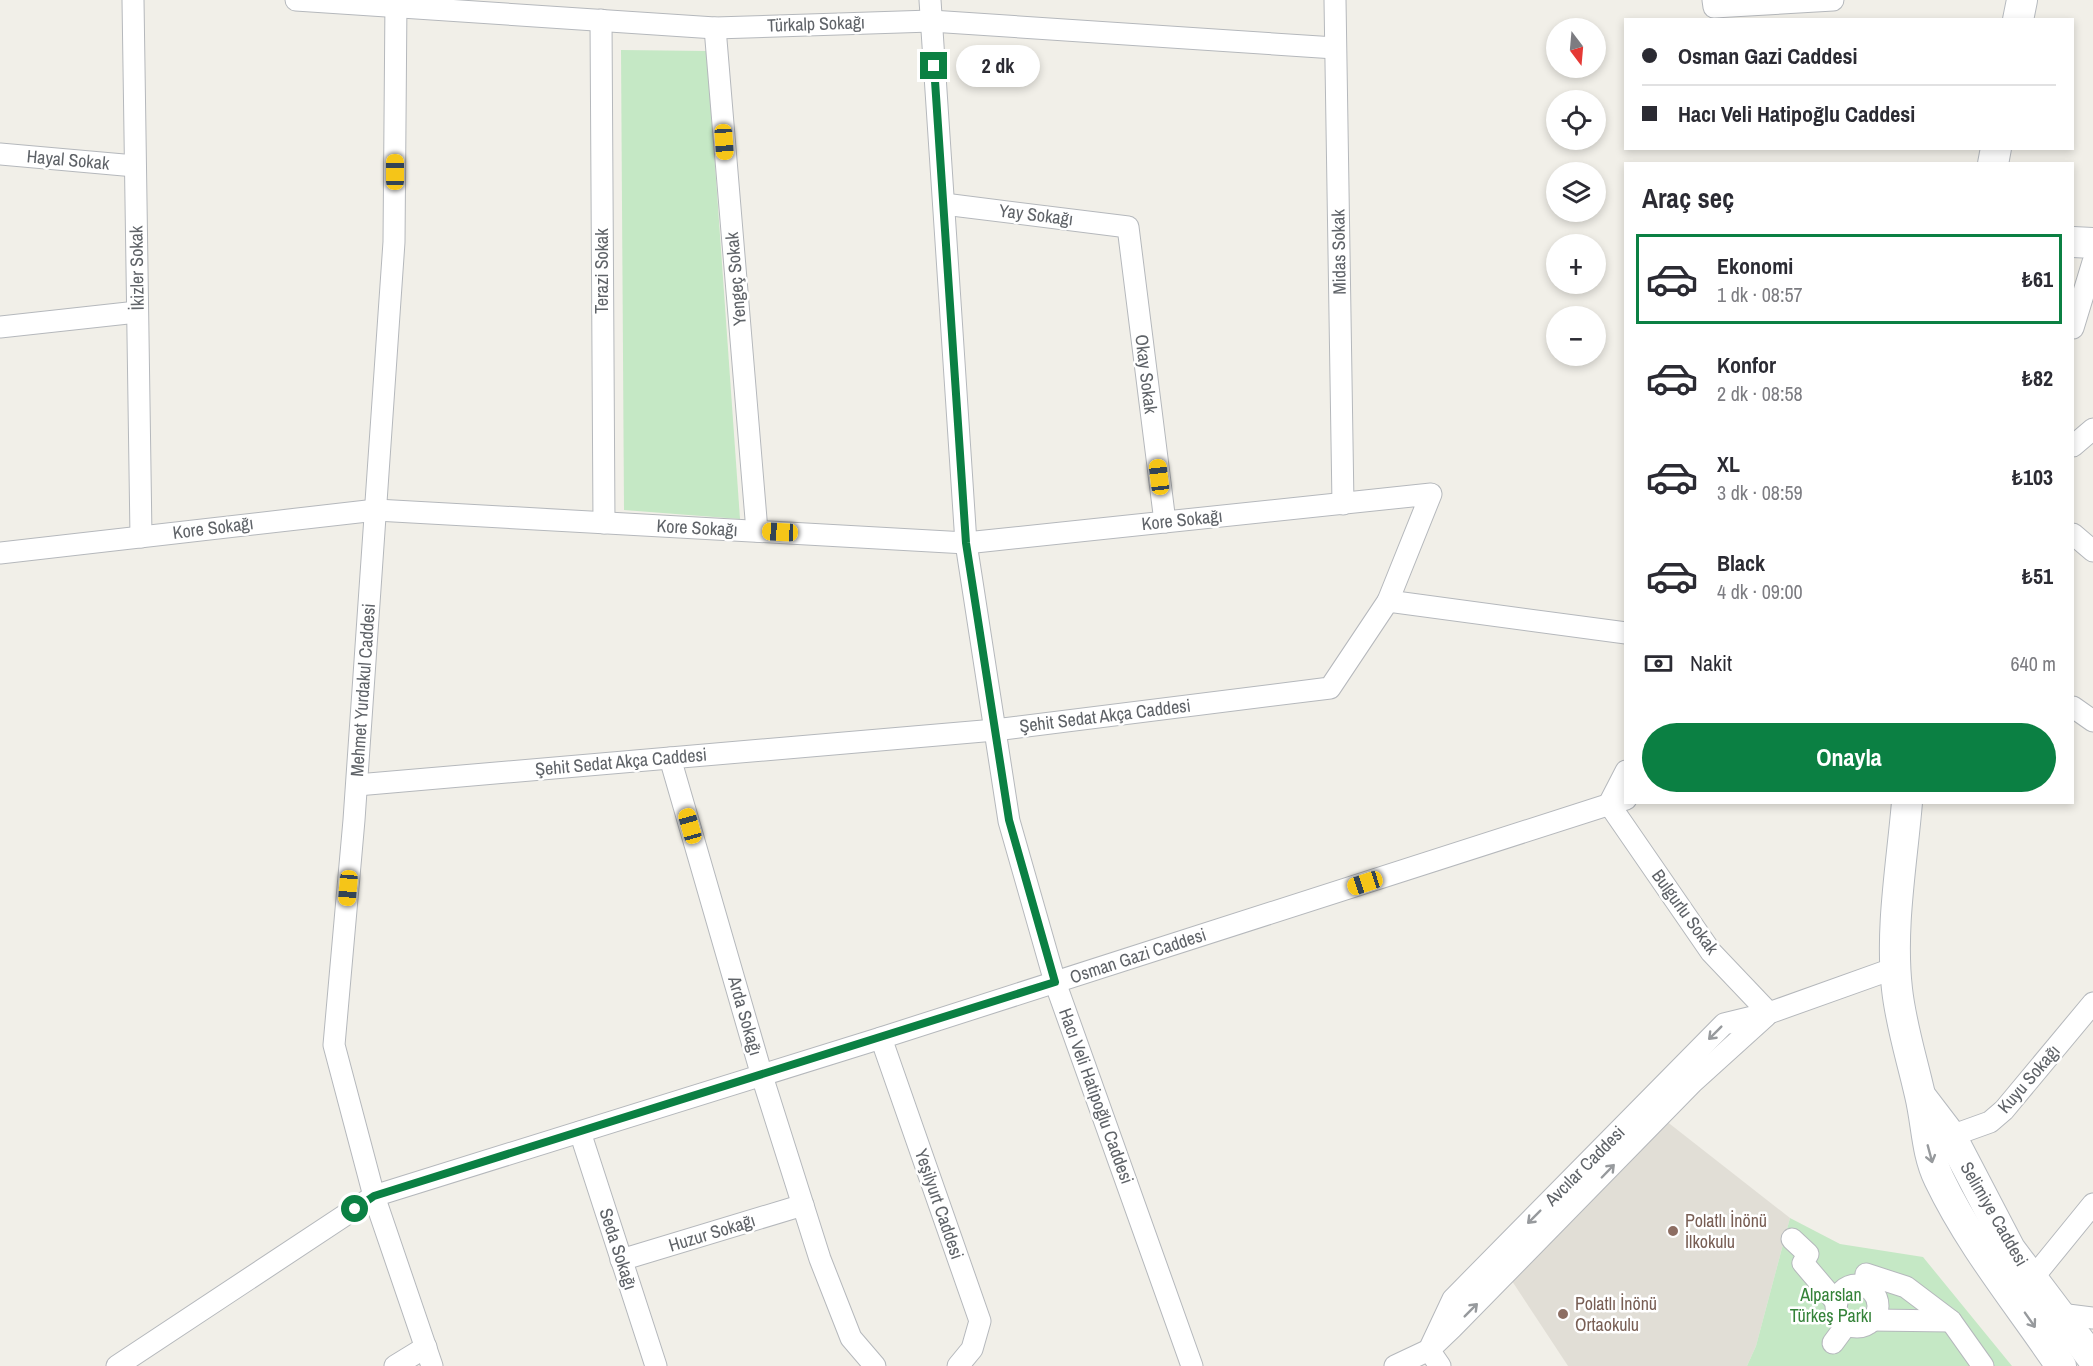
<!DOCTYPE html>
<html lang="tr">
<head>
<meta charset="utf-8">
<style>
	:root { --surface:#fff; --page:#f7f7f7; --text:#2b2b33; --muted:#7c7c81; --line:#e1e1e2; --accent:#0b8043 }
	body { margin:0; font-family:"Archivo Narrow",sans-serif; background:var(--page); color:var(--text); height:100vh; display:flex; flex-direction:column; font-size:22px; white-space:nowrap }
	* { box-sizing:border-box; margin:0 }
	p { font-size:20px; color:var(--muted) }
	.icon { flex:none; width:33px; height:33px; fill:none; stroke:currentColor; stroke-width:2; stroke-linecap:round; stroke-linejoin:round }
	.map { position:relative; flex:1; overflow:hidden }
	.side { position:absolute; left:1624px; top:162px; width:450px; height:642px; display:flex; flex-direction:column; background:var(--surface); border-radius:0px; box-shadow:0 3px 9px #0003 }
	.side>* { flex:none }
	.banner { position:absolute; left:1624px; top:18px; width:450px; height:132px; border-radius:0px; box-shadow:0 3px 9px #0003; display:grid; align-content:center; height:132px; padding:0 18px; background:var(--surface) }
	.needle { width:39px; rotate:164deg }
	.buttons { position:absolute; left:1546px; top:18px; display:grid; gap:12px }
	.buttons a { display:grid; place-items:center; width:60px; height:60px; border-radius:50%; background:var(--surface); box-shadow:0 3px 9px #0003; font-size:30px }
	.end { position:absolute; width:27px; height:27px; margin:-14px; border:8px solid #0b8043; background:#fff; box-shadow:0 0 0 3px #fff }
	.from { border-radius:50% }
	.bubble { position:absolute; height:42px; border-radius:21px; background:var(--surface); box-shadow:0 3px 9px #0003; font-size:20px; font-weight:700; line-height:42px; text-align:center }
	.car { position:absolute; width:18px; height:36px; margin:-18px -9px; border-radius:8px; box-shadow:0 0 4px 2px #0007; background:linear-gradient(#f5c518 24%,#345 0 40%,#f5c518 0 76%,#345 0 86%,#f5c518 0) }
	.banner b { display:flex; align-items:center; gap:21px; height:57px; font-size:22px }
	.banner b+b { border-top:2px solid var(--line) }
	.banner i { width:15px; height:15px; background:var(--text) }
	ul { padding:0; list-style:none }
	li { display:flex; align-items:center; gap:18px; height:90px; margin:0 12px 9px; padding:0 6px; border:3px solid transparent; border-radius:0px }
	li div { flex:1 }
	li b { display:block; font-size:22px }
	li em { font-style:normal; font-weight:700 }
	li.active { border-color:var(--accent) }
	li>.icon { width:54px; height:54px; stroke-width:1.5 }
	h2 { padding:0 18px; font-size:27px; line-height:72px }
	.pay { display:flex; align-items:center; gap:15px; height:66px; padding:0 18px; font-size:22px }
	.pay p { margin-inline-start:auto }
	.primary-button { display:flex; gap:12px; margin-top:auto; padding:12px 18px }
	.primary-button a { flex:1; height:69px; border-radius:36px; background:var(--accent); color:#fff; font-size:24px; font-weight:700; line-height:69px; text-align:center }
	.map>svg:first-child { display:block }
</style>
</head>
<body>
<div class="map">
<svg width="2093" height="1366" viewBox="0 0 2093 1366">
	<rect width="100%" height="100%" fill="#f1efe8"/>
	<!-- education -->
	<path fill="#e1ded6" d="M 1661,1117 L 1790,1218 L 1756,1346 L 1747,1366 L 1568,1366 L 1512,1281 Z"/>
	<!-- green -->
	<g fill="#c5e8c5">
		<path d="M 621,50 L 707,51 L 740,519 L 624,510 Z"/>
		<path d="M 1790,1218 L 1840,1244 L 1923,1257 L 2012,1366 L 1747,1366 L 1756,1346 Z"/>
	</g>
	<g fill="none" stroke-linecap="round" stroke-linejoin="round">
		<!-- street casing -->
		<g stroke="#b5b8bc" stroke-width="23">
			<g id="street">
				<path d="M 133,0 L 141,537"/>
				<path d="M 296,0 L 715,28 L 931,21 L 1335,48"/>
				<path d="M 396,0 L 394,242 L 354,820 L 334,1045 L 374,1196 L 432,1366"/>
				<path d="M 930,0 L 966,543 L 1009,821 L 1055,982 L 1192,1366"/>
				<path d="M 1335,0 L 1343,504"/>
				<path d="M 1713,0 L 1714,7 L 1833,0"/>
				<path d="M 601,20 L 604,523"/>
				<path d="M 715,28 L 757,531"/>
				<path d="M 0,154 L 135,166"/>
				<path d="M 944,204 L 1128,227 L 1165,522"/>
				<path d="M 0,327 L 137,312"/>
				<path d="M 2073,328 L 2093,262"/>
				<path d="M 2073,446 L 2093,429"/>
				<path d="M 2073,534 L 2093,551"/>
				<path d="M 0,553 L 376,510 L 966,543 L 1431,494 L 1388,601"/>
				<path d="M 2073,707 L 2093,721"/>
				<path d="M 670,758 L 762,1076 L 820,1259 L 851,1338 L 875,1366"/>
				<path d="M 1626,771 L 1609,804 L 1711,952 L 1769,1013"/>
				<path d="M 357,785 L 995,730 L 1330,688 L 1388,601 L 1626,633"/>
				<path d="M 881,1038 L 980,1321 L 972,1349 L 958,1366"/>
				<path d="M 580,1132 L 656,1366"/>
				<path d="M 1951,1136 L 1990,1122 L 2004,1110 L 2093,1003"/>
				<path d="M 1792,1239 L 1808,1254 L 1803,1263 L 1837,1303"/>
				<path d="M 621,1260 L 803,1205"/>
				<path d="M 2032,1279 L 2093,1204"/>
				<circle cx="1857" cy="1306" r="21"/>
				<path d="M 1865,1286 L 1866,1274 L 1906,1287 L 1951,1321 L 1983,1366"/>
				<path d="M 2060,1314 L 2093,1318"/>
				<path d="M 1872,1320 L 1951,1321"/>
				<path d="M 1833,1343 L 1847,1324"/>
				<path d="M 1429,1350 L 1453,1299 L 1724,1024 L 1769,1013 L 1895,968"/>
				<path d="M 1429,1350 L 1440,1366"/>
				<path d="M 117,1366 L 374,1196 L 881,1038 L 1626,799"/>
				<path d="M 395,1366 L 426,1347"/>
				<path d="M 1395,1366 L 1429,1350 L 1452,1328 L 1693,1082 L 1766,1016"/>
			</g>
		</g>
		<!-- secondary casing -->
		<g stroke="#b6babf" stroke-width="32">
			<g id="secondary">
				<path d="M 2018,20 L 2022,0"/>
				<path d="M 1993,164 L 1996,148"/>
				<path d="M 2073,242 L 2093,243"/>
				<path d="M 1907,802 C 1902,863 1890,928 1897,989 C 1901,1026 1912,1059 1920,1095 C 1927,1124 1926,1152 1939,1179 C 1971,1246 2020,1305 2061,1366"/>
				<path d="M 1922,1098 L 1951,1136 L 2010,1249 L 2093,1359"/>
			</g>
		</g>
		<!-- street -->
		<use href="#street" stroke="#fff" stroke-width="21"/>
		<!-- secondary -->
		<use href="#secondary" stroke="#fff" stroke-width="30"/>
	</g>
	<!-- one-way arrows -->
	<defs><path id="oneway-shaft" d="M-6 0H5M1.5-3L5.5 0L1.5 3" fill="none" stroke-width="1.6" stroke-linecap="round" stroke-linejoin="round" transform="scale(1.5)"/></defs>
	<g stroke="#979a9d">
		<use href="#oneway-shaft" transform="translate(1715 1033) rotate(135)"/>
		<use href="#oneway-shaft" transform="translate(1930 1154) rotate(75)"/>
		<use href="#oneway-shaft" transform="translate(1608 1171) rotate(-46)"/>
		<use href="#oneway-shaft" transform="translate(1534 1217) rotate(135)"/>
		<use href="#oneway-shaft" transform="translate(1471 1310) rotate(-45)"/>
		<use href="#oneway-shaft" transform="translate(2030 1320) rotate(55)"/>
	</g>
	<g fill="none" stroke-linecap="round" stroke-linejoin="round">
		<!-- route -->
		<path stroke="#0b8043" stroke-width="8" d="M 355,1209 L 374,1196 L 1055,982 L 1009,820 L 966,543 L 934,66"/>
	</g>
	<!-- markers -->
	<g fill="#8d6e63" stroke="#fff" stroke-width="2">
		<circle cx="1673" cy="1231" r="6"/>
		<circle cx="1563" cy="1314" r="6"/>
	</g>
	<g text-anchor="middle" stroke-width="5" stroke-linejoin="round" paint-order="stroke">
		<!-- street labels -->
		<g font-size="18" fill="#5f6368" stroke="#fff">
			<text transform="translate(816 24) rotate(-2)" y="6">Türkalp Sokağı</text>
			<text transform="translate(68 160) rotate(5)" y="6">Hayal Sokak</text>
			<text transform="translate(1036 215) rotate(7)" y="6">Yay Sokağı</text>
			<text transform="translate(1339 252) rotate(-91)" y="6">Midas Sokak</text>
			<text transform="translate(137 268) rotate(-91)" y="6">İkizler Sokak</text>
			<text transform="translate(602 271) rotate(-90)" y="6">Terazi Sokak</text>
			<text transform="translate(736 279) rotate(-95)" y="6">Yengeç Sokak</text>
			<text transform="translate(1146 374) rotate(83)" y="6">Okay Sokak</text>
			<text transform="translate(1182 520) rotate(-6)" y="6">Kore Sokağı</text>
			<text transform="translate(213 528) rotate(-7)" y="6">Kore Sokağı</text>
			<text transform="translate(697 528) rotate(3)" y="6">Kore Sokağı</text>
			<text transform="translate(363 690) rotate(-86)" y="6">Mehmet Yurdakul Caddesi</text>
			<text transform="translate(1105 716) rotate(-7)" y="6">Şehit Sedat Akça Caddesi</text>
			<text transform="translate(621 762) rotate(-5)" y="6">Şehit Sedat Akça Caddesi</text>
			<text transform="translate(1685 912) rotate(54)" y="6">Bulgurlu Sokak</text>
			<text transform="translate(1138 956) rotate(-18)" y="6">Osman Gazi Caddesi</text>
			<text transform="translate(745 1016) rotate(74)" y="6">Arda Sokağı</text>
			<text transform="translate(2029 1079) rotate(-49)" y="6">Kuyu Sokağı</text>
			<text transform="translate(1096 1096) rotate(70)" y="6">Hacı Veli Hatipoğlu Caddesi</text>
			<text transform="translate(1585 1166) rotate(-45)" y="6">Avcılar Caddesi</text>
			<text transform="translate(939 1204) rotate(71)" y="6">Yeşilyurt Caddesi</text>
			<text transform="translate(1994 1214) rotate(60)" y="6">Selimiye Caddesi</text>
			<text transform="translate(712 1233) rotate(-17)" y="6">Huzur Sokağı</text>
			<text transform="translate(618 1249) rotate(72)" y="6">Seda Sokağı</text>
		</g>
		<!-- education labels -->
		<g font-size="18" fill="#785e54" stroke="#fff" text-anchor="start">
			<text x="1685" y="1227">Polatlı İnönü<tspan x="1685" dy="21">İlkokulu</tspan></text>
			<text x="1575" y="1310">Polatlı İnönü<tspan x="1575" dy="21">Ortaokulu</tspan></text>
		</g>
		<!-- park labels -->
		<g font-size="18" fill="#348238" stroke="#fff">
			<text x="1831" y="1301">Alparslan<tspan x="1831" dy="21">Türkeş Parkı</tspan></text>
		</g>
	</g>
</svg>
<div class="buttons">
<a><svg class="needle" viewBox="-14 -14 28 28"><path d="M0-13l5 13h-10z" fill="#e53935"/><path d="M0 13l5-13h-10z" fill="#7c7c81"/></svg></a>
<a><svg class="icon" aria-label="locate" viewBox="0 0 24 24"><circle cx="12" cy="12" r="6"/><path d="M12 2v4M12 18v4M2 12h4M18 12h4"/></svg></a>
<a><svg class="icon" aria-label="layers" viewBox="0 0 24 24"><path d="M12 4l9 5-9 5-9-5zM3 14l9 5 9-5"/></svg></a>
<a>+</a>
<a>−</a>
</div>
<i class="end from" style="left:355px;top:1209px"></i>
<i class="end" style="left:934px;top:66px"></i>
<div class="bubble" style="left:956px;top:45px;width:84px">2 dk</div>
<i class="car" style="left:724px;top:142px;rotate:176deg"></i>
<i class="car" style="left:395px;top:172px;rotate:0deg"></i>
<i class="car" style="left:1159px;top:477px;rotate:353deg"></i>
<i class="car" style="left:780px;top:532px;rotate:273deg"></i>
<i class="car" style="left:690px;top:826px;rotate:344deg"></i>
<i class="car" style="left:1365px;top:883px;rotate:252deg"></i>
<i class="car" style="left:348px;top:888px;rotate:185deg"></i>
<div class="banner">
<b><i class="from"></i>Osman Gazi Caddesi</b>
<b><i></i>Hacı Veli Hatipoğlu Caddesi</b>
</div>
<section class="side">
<h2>Araç seç</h2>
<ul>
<li class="active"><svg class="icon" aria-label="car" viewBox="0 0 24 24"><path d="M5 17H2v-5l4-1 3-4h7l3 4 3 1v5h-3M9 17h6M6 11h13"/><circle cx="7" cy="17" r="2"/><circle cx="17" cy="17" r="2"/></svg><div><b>Ekonomi</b><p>1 dk · 08:57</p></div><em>₺61</em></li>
<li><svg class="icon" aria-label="car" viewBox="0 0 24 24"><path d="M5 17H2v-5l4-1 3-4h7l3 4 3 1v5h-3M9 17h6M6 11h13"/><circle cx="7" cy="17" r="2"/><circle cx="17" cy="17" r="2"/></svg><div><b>Konfor</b><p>2 dk · 08:58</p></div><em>₺82</em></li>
<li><svg class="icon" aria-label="car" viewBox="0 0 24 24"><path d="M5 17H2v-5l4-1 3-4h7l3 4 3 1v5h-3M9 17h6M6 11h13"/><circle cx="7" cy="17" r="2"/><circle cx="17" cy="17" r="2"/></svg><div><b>XL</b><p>3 dk · 08:59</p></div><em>₺103</em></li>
<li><svg class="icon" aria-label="car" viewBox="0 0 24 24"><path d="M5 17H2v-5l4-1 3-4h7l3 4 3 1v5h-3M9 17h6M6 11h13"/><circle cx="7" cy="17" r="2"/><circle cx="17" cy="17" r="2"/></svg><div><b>Black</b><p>4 dk · 09:00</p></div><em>₺51</em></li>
</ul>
<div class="pay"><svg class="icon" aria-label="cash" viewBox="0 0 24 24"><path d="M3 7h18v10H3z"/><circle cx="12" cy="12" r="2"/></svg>Nakit<p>640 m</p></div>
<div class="primary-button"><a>Onayla</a></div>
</section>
</div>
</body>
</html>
